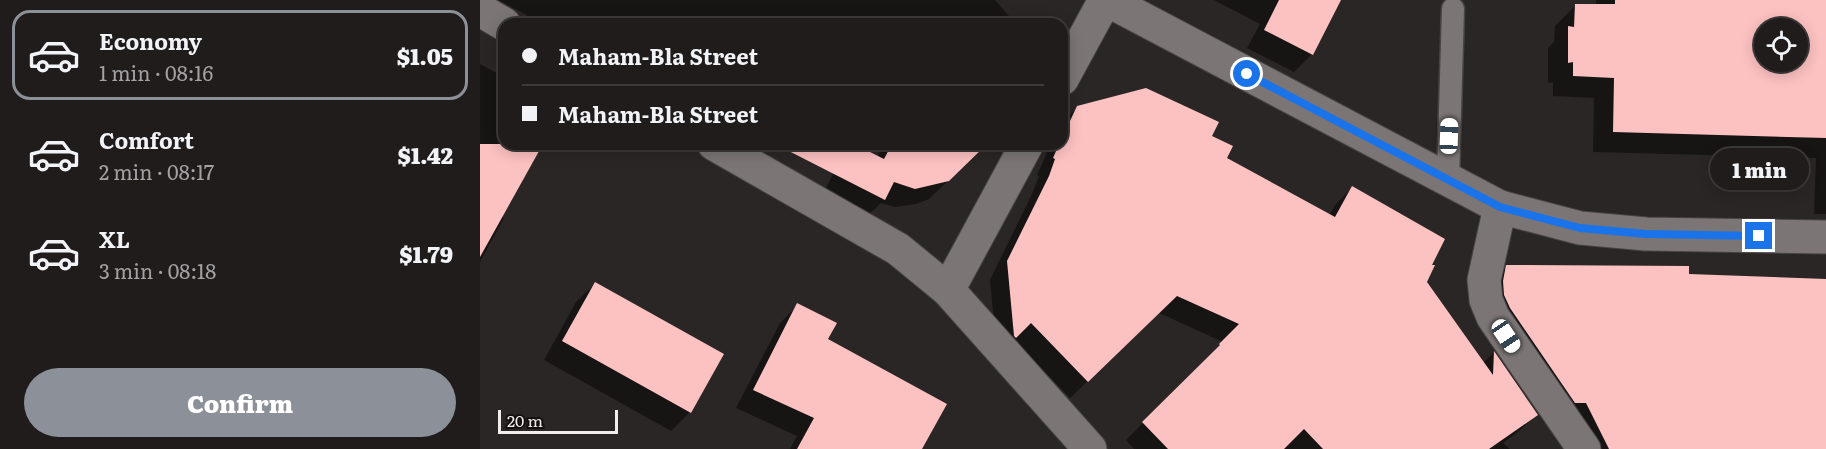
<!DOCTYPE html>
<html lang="en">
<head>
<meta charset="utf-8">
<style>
	:root { --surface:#201c1c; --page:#2d2929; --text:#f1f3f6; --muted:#a2a1a3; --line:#3d3a3b; --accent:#8c9099 }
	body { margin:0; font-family:Literata,serif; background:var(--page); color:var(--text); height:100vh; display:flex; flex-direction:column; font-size:22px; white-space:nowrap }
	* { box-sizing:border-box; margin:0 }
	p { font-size:20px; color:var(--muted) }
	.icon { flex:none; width:33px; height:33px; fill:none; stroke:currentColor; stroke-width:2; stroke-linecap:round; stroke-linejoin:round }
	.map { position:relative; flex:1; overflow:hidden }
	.sheet { display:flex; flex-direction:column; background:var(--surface); width:480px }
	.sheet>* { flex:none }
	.guide { position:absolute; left:18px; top:18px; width:570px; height:132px; border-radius:18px; box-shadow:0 3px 15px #0003,0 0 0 2px var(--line); display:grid; align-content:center; height:132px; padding:0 24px; background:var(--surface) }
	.tools { position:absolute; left:1274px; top:18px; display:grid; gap:12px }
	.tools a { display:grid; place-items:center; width:54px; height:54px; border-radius:50%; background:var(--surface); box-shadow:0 3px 15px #0003,0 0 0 2px var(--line); font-size:30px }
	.scale { position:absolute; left:18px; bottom:15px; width:120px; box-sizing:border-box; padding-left:6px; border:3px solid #f1eded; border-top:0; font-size:16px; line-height:21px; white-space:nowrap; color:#f1eded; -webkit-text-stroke:4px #12100f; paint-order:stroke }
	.end { position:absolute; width:27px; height:27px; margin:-14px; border:8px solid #1a73e8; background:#fff; box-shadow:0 0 0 3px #fff }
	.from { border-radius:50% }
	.bubble { position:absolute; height:42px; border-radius:21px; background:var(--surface); box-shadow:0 3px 15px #0003,0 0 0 2px var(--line); font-size:20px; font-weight:800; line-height:42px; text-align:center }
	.car { position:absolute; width:18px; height:36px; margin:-18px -9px; border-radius:8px; box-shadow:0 0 4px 2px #0007; background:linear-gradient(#fff 24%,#345 0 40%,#fff 0 76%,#345 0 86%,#fff 0) }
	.guide b { display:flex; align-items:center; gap:21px; height:57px; font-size:22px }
	.guide b+b { border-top:2px solid var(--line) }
	.guide i { width:15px; height:15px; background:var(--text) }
	ul { padding:10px 0 0; list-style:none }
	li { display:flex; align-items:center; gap:18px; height:90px; margin:0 12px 9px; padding:0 12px; border:3px solid transparent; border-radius:18px }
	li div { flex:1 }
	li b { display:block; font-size:22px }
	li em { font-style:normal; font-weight:800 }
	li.selected { border-color:var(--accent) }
	li>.icon { width:54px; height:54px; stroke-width:1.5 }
	.action { display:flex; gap:12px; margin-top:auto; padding:12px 24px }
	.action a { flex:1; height:69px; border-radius:36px; background:var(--accent); color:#fff; font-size:24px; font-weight:800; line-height:69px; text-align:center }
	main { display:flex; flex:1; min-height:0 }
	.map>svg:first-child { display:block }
</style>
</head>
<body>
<main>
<section class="sheet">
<ul>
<li class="selected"><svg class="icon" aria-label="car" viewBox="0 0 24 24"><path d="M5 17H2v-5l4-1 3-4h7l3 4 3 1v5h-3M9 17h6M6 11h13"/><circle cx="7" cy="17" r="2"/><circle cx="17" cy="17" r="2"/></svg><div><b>Economy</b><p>1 min · 08:16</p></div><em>$1.05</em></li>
<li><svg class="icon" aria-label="car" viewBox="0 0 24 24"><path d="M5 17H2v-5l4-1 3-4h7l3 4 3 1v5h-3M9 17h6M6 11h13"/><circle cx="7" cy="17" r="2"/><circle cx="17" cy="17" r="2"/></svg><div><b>Comfort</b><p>2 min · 08:17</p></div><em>$1.42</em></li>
<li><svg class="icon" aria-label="car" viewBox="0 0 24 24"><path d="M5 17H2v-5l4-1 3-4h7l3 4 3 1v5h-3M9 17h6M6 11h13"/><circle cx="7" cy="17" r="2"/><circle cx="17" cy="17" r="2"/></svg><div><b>XL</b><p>3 min · 08:18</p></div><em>$1.79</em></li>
</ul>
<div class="action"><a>Confirm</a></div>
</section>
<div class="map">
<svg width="1346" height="449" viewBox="0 0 1346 449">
	<rect width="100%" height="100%" fill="#2b2626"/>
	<!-- shadow -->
	<g fill="#0007" fill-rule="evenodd">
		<path d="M 18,0 L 515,0 L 536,24 L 374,24 L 359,17 L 356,24 L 46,24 L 43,22 L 47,15 Z"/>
		<path d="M 734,0 L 860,0 L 832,54 L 814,72 L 767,48 L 780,24 Z"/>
		<path d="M 1116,0 L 1346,0 L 1346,214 L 1334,214 L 1336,158 L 1113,152 L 1114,98 L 1073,96 L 1073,82 L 1068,83 L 1068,48 L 1074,42 L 1075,26 L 1096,5 L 1116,5 ZM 1284,28 L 1317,28 L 1317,62 L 1284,62 Z"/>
		<path d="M 0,64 L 24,77 L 24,144 L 61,144 L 21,216 L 24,218 L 0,262 Z"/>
		<path d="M 598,107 L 730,136 L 745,159 L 849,216 L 855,205 L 872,188 L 950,266 L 945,282 L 1003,363 L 1013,353 L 1056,415 L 1038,432 L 1023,443 L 1030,449 L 654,449 L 646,440 L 743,342 L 679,313 L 590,398 L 533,339 L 517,353 L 510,280 L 552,194 L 559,176 L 557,175 L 571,144 L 582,144 L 582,123 Z"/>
		<path d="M 254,144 L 290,144 L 278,156 Z"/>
		<path d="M 404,144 L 498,144 L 470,179 L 449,199 L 436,204 L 415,207 L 401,203 L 385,218 L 342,196 L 357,166 L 397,157 Z"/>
		<path d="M 1027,267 L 1207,275 L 1346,449 L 1101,449 L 1008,285 Z"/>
		<path d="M 115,284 L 210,412 L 191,431 L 64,360 L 96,302 Z"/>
		<path d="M 318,305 L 441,449 L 310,449 L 317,436 L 256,408 L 300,323 Z"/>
	</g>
	<!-- building -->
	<g fill="#fcc1c1" fill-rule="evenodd">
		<path d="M 799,0 L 861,0 L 833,55 L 784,30 Z"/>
		<path d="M 1135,0 L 1346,0 L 1346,138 L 1133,132 L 1134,78 L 1093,76 L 1093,62 L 1088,63 L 1088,26 L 1094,27 L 1095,4 L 1135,4 ZM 1284,28 L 1317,28 L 1317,62 L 1284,62 Z"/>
		<path d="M 666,88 L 739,122 L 732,136 L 753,146 L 747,158 L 855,217 L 872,186 L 965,239 L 952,265 L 955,265 L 947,282 L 1013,375 L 1014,351 L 1058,415 L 1009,449 L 843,449 L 824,429 L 804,449 L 688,449 L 662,422 L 740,345 L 739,344 L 759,324 L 697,296 L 608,382 L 551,323 L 536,338 L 534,336 L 527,261 L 569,176 L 575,159 L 573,158 L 579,144 L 582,144 L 582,138 L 597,106 Z"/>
		<path d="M 0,144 L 63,144 L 0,257 Z"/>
		<path d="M 295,144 L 374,144 L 404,159 L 412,144 L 507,144 L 469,181 L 435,189 L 414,182 L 405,200 Z"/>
		<path d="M 1026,265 L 1209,266 L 1209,274 L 1346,279 L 1346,449 L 1129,449 L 1106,403 L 1095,403 L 1030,308 L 1024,295 L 1023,281 Z"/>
		<path d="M 115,282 L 244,354 L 211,413 L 82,341 Z"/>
		<path d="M 317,303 L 357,323 L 348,339 L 467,404 L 442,449 L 317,449 L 334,418 L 273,390 Z"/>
	</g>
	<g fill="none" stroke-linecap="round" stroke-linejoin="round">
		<!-- lane casing -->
		<g stroke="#484444" stroke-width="25">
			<path id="lane" d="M 968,179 L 973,9"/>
		</g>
		<!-- street casing -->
		<g stroke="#484444" stroke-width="35">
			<g id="street">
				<path d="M 627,0 L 1020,207 L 1100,228 L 1166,234 L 1346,237"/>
				<path d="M 0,10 L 24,24"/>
				<path d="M 582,79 L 625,0"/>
				<path d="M 234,144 L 418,249 L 468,290 L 610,449"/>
				<path d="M 1020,207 L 1004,280 L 1006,300 L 1013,317 L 1104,449"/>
				<path d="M 468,290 L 547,144"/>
			</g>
		</g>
		<!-- lane -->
		<use href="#lane" stroke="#7b7575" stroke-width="22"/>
		<!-- street -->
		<use href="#street" stroke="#7b7575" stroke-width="33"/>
	</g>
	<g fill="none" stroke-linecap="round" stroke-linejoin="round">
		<!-- route -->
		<path stroke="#1a73e8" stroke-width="8" d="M 767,74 L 1020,207 L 1100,228 L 1166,234 L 1279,236"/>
	</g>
</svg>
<div class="tools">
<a><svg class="icon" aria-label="locate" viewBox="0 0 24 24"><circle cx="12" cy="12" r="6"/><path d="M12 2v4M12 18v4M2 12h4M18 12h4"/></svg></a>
</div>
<div class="scale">20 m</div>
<i class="end from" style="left:767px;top:74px"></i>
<i class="end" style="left:1279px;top:236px"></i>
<div class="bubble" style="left:1230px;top:148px;width:99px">1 min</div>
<i class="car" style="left:969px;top:136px;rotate:2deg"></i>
<i class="car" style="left:1026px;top:336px;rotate:146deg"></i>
<div class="guide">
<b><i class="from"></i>Maham-Bla Street</b>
<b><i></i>Maham-Bla Street</b>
</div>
</div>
</main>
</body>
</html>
